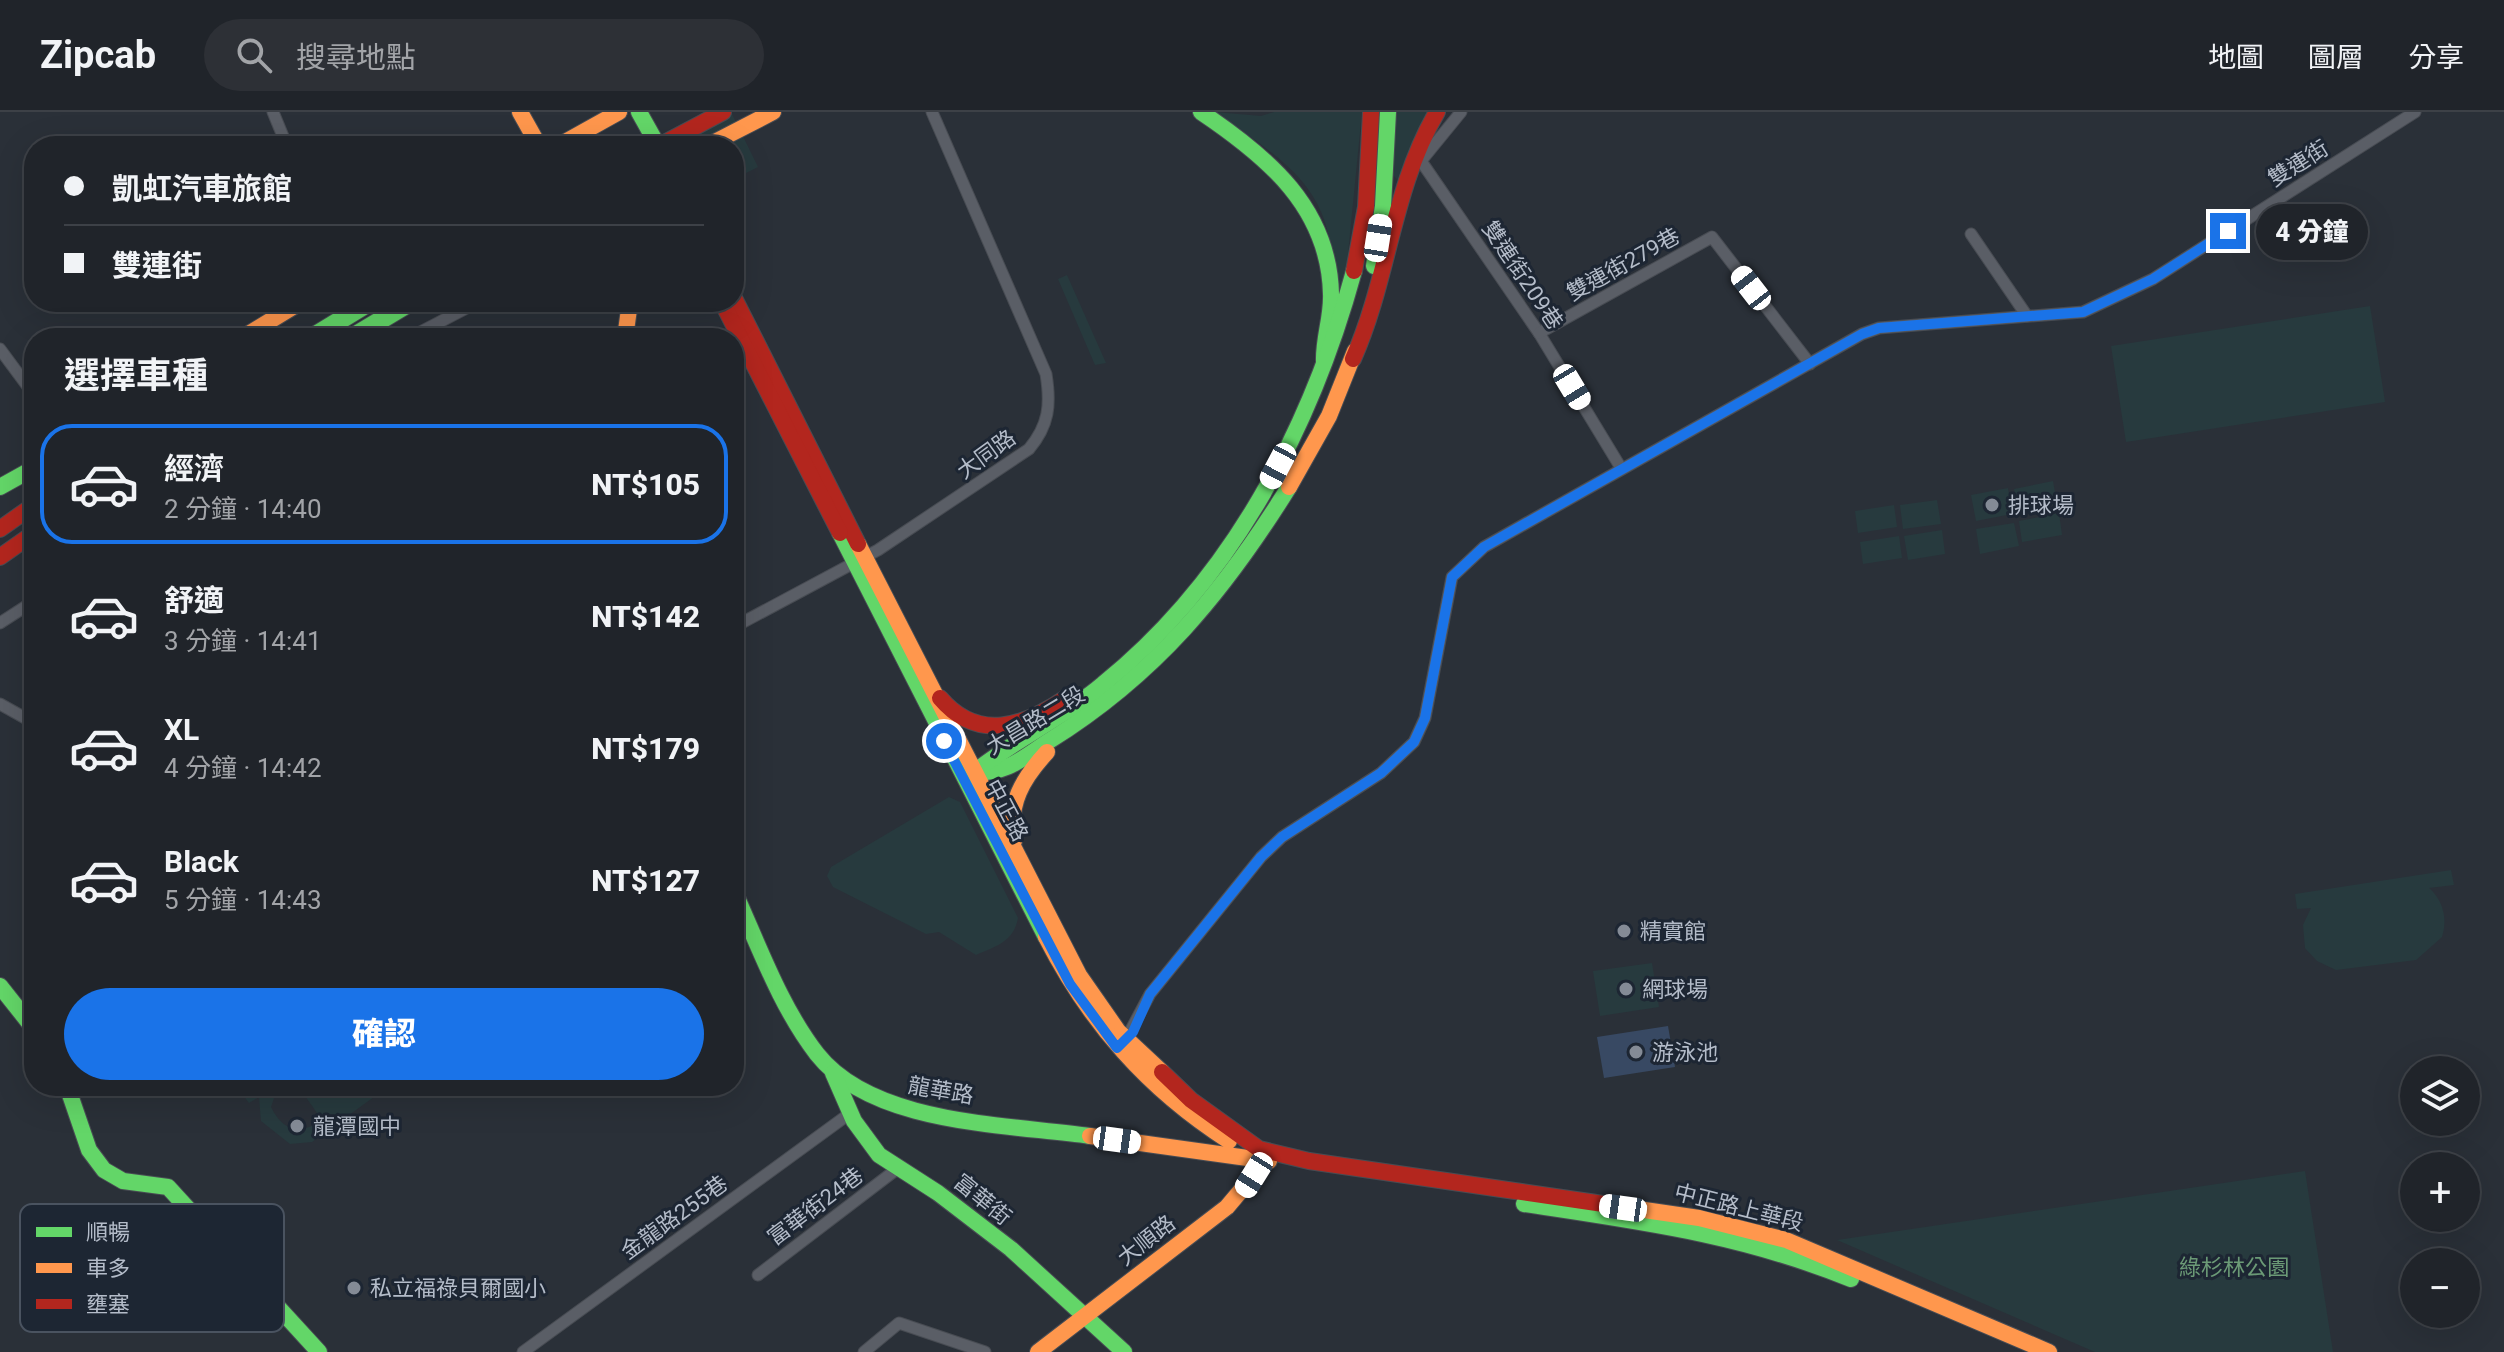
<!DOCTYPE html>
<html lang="zh-TW">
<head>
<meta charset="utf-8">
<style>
	:root { --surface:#20242a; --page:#2d3036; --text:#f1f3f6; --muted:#a2a4a8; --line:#3d4147; --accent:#1a73e8 }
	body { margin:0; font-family:Roboto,"Noto Sans TC",sans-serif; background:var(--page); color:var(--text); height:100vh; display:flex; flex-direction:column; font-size:30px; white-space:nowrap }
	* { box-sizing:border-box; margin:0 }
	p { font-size:26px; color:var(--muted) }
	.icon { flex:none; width:44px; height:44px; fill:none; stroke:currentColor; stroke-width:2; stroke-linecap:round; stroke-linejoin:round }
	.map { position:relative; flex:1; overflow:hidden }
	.side { position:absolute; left:24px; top:216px; width:720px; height:768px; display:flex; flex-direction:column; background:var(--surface); border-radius:32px; box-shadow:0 8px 32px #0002,0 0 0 2px var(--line) }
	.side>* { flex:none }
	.top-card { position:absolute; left:24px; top:24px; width:720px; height:176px; border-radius:32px; box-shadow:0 8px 32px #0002,0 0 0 2px var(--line); display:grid; align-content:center; height:176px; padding:0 40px; background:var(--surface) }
	.buttons { position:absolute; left:2400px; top:944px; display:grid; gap:16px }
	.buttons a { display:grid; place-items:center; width:80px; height:80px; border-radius:50%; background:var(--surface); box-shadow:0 8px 32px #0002,0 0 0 2px var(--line); font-size:40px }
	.end { position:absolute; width:36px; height:36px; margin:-18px; border:10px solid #1a73e8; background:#fff; box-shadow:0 0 0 4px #fff }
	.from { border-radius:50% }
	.bubble { position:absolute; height:56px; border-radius:28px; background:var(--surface); box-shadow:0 8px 32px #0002,0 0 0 2px var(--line); font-size:26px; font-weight:800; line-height:56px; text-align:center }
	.car { position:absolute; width:24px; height:48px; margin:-24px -12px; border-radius:10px; box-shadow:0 0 6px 2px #0007; background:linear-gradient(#fff 24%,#345 0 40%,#fff 0 76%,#345 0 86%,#fff 0) }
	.top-card b { display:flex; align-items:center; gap:28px; height:76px; font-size:30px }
	.top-card b+b { border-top:2px solid var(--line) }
	.top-card i { width:20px; height:20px; background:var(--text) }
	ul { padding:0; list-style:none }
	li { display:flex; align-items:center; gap:24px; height:120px; margin:0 16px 12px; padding:0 24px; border:4px solid transparent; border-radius:32px }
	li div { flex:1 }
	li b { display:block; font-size:30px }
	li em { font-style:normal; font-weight:800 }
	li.current { border-color:var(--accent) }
	li>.icon { width:72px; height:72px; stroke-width:1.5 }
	h2 { padding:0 40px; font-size:36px; line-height:96px }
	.cta { display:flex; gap:16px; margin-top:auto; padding:16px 40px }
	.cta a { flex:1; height:92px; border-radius:48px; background:var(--accent); color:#fff; font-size:32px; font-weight:800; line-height:92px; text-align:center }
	header { display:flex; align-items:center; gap:48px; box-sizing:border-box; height:112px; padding:0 40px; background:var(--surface); border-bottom:2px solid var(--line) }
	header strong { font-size:38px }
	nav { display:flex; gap:44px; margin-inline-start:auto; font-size:28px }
	.search { width:560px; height:72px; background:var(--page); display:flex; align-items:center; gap:20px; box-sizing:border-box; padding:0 28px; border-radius:44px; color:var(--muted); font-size:30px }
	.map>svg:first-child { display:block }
</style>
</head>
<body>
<header>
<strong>Zipcab</strong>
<div class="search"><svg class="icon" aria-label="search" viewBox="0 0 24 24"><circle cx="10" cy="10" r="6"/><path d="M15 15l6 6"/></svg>搜尋地點</div>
<nav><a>地圖</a><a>圖層</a><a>分享</a></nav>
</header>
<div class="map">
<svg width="2504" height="1240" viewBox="0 0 2504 1240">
	<rect width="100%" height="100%" fill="#2a3038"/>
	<!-- green -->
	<g fill="#273a3e">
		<path d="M 731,0 L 758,55 L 734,67 L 734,34 L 690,34 L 680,13 Z"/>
		<path d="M 1215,0 L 1261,4 L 1274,0 L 1362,0 L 1347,152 L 1338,194 C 1333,166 1333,129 1322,102 C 1303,55 1253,28 1215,0 Z"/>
		<path d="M 1396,0 L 1429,0 L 1399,69 L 1393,63 Z"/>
		<path d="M 1067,163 L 1106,251 L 1095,253 L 1058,167 Z"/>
		<path d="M 2370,194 L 2385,290 L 2126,330 L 2111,234 Z"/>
		<path d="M 2053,369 L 2057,392 L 2018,399 L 2014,377 Z"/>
		<path d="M 2008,376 L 2012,402 L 1976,409 L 1971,383 Z"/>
		<path d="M 1937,388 L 1941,412 L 1903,417 L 1900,393 Z"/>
		<path d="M 1894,393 L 1897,415 L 1858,421 L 1855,399 Z"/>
		<path d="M 2059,401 L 2062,423 L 2022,430 L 2019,409 Z"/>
		<path d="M 2014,411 L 2019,434 L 1980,442 L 1976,417 Z"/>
		<path d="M 1942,418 L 1945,442 L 1908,448 L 1904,424 Z"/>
		<path d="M 1899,424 L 1902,446 L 1863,452 L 1860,430 Z"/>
		<path d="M 949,685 L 960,690 L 1018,806 C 1014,829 997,834 976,843 L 939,820 L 926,822 L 833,775 L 827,764 L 831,755 Z"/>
		<path d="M 2451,758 L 2454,773 L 2429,776 C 2443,788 2448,807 2442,825 L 2416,848 L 2336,858 L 2317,849 L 2305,836 L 2303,813 L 2311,796 L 2297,797 L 2295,782 Z"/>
		<path d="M 1652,851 L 1659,895 L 1600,904 L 1593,859 Z"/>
		<path d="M 256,974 L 278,974 L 271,995 C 283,1020 301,1023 322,1008 L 298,974 L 389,974 L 312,1030 L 290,1032 L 261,1009 L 259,985 L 249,991 L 243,983 Z"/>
		<path d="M 2305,1059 L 2333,1240 L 2095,1240 L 1837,1128 Z"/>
	</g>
	<!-- water -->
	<path fill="#384963" d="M 1668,914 L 1675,955 L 1604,966 L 1597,925 Z"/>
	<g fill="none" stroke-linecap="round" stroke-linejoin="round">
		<!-- street casing -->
		<g stroke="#484c53" stroke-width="13">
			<g id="street">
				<path d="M 273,0 L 287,34"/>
				<path d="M 1461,0 L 1421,49 L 1539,221 L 1621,356"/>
				<path d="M 1971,122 L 2027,204"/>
				<path d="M 370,212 L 384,226"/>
				<path d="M 1539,221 L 1712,125 L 1810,252"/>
				<path d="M 409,226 L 478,190"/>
				<path d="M 0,237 L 34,283"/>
				<path d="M 0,511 L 34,489"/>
				<path d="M 734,515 L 878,438 L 1029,337 C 1049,313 1051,293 1046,262 L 932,0"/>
				<path d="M 0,592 L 34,611"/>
				<path d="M 1124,931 L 1150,882 L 1261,745 L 1282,725 L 1381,661 L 1414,630 L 1425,606 L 1452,465 L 1484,435 L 1862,222 L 1879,216 L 2083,200 L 2153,167 L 2415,0"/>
				<path d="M 758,1163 L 897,1057"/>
				<path d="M 523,1240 L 849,1002"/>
				<path d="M 864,1240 L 899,1211 L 985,1240"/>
			</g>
		</g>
		<!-- fast casing -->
		<g stroke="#484c53" stroke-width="18">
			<g id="fast">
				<path d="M 639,0 L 658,34"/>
				<path d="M 1201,0 C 1268,45 1329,96 1331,182 C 1332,205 1323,227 1324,250"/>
				<path d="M 1374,154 L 1383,94 L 1388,0"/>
				<path d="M 0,375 L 34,356"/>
				<path d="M 840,421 L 1046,825"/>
				<path d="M 973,661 C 1008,661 1020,648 1049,629 C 1155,563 1223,481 1289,375"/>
				<path d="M 973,661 C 1014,628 1063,606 1103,572 C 1232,468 1311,316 1354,159"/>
				<path d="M 734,779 C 759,834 780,894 817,942 C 873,1013 1006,1012 1090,1024"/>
				<path d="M 0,874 L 34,917"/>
				<path d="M 833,961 L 854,1009 L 879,1043 L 938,1081 L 1011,1137 L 1124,1240"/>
				<path d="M 67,974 L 89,1038 L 104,1058 L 123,1069 L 168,1075 L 319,1240"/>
				<path d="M 1524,1092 C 1642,1110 1739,1122 1851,1167"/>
			</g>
		</g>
		<!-- slow casing -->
		<g stroke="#484c53" stroke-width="18">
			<g id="slow">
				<path d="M 520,0 L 539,34"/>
				<path d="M 558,34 L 619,0"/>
				<path d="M 707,34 L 773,0"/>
				<path d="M 242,226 L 301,190"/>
				<path d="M 625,226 L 630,190"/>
				<path d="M 1289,375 L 1329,304 L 1355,239"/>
				<path d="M 858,432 L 1079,863 L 1118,919 L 1162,960"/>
				<path d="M 1014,729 C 1007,692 1023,666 1047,640"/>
				<path d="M 1046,825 C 1090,911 1148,977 1229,1029"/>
				<path d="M 1090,1024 L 1269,1049"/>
				<path d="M 1617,1094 L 1699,1106 L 1786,1128 L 2049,1240"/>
				<path d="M 1038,1240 L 1227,1095 L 1254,1063 L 1259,1037"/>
			</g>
		</g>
		<!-- jam casing -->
		<g stroke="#484c53" stroke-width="18">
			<g id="jam">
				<path d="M 659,34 L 723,0"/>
				<path d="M 1354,159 L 1366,95 L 1371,0"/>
				<path d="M 734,186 L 858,432"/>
				<path d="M 722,190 L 840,421"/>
				<path d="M 1353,247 C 1389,166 1392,77 1437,0"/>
				<path d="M 0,417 L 34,393"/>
				<path d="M 0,445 L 34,421"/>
				<path d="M 940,586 C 978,631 1025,614 1066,586"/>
				<path d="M 1162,960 L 1191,988 L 1259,1037 L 1309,1049 L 1617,1094"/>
			</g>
		</g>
		<!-- street -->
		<use href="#street" stroke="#5a5e66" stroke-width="11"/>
		<!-- fast -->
		<use href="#fast" stroke="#63d668" stroke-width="16"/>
		<!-- slow -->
		<use href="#slow" stroke="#ff974d" stroke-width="16"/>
		<!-- jam -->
		<use href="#jam" stroke="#b3261e" stroke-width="16"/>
		<!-- fast-bridge casing -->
		<g stroke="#474c53" stroke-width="20" stroke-linecap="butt">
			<g id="fast-bridge">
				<path d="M 311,226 L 370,190"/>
				<path d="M 351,226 L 411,190"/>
			</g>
		</g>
		<!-- fast-bridge -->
		<use href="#fast-bridge" stroke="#63d668" stroke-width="18"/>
	</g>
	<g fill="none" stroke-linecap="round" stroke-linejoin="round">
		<!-- route -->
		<path stroke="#1a73e8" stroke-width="10" d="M 944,629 L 1070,872 L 1117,936 L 1133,920 L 1150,882 L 1261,745 L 1282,725 L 1381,661 L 1414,630 L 1425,606 L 1452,465 L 1484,435 L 1862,222 L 1879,216 L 2083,200 L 2153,167 L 2228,119"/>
	</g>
	<!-- markers -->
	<g fill="#848b96" stroke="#1d2633" stroke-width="3">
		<circle cx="1992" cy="393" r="8"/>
		<circle cx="1624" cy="819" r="8"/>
		<circle cx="1626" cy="877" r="8"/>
		<circle cx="1636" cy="940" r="8"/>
		<circle cx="297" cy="1014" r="8"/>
		<circle cx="354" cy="1176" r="8"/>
	</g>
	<g text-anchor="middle" stroke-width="6" stroke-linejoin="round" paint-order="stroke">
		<!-- street labels -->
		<g font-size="22" fill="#b4bcc9" stroke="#1d2633">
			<text transform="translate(2298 51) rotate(-32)" y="8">雙連街</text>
			<text transform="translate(1623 152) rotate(-29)" y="8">雙連街279巷</text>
			<text transform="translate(1523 163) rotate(56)" y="8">雙連街209巷</text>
			<text transform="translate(986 342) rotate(-36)" y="8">大同路</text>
			<text transform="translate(1035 608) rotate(-31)" y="8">大昌路二段</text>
			<text transform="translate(1007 698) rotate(62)" y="8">中正路</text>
			<text transform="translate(941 978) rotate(10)" y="8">龍華路</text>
			<text transform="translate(983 1087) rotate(39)" y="8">富華街</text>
			<text transform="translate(815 1094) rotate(-37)" y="8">富華街24巷</text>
			<text transform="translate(1739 1095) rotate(14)" y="8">中正路上華段</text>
			<text transform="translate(674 1105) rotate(-36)" y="8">金龍路255巷</text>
			<text transform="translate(1146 1128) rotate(-38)" y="8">大順路</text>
		</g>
		<!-- poi labels -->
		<g font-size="22" fill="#b4bcc9" stroke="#1d2633" text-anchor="start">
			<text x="2008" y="401">排球場</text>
			<text x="1640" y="827">精實館</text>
			<text x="1642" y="885">網球場</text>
			<text x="1652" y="948">游泳池</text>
			<text x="313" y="1022">龍潭國中</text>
			<text x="370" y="1184">私立福祿貝爾國小</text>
		</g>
		<!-- park labels -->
		<g font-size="22" fill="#6b9a76" stroke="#1d2633">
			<text x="2234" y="1163">綠杉林公園</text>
		</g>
	</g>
	<!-- legend -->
	<rect x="20" y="1092" width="264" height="128" rx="12" fill="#1d2633" stroke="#4a5360" stroke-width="2"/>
	<rect x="36" y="1115" width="36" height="10" fill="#63d668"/>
	<rect x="36" y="1151" width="36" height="10" fill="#ff974d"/>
	<rect x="36" y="1187" width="36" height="10" fill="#b3261e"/>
	<g font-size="22" fill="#b4bcc9">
		<text x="86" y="1128">順暢</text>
		<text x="86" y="1164">車多</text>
		<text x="86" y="1200">壅塞</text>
	</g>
</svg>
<div class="buttons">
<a><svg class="icon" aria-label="layers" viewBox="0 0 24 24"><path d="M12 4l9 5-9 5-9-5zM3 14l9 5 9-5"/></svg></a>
<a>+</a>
<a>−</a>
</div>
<i class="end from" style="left:944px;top:629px"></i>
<i class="end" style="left:2228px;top:119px"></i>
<div class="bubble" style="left:2256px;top:92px;width:112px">4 分鐘</div>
<i class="car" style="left:1378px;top:126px;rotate:9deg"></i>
<i class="car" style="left:1751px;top:176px;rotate:322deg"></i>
<i class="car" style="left:1572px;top:275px;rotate:149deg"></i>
<i class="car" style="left:1278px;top:354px;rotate:208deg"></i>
<i class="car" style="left:1117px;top:1028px;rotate:98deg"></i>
<i class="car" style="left:1254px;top:1063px;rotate:212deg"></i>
<i class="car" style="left:1623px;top:1096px;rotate:278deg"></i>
<div class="top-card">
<b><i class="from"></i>凱虹汽車旅館</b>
<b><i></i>雙連街</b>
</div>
<section class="side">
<h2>選擇車種</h2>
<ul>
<li class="current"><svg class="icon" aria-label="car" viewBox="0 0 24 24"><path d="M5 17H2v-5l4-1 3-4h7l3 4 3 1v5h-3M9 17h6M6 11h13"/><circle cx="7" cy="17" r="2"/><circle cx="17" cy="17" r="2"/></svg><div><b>經濟</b><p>2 分鐘 · 14:40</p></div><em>NT$105</em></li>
<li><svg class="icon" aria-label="car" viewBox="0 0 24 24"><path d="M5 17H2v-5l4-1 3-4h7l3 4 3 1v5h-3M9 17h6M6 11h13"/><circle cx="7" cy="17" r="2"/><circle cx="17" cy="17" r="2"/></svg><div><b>舒適</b><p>3 分鐘 · 14:41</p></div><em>NT$142</em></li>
<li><svg class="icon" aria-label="car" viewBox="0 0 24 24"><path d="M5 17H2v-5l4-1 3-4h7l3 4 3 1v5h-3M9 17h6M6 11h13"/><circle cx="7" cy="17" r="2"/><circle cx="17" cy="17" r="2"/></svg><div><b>XL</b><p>4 分鐘 · 14:42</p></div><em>NT$179</em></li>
<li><svg class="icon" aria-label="car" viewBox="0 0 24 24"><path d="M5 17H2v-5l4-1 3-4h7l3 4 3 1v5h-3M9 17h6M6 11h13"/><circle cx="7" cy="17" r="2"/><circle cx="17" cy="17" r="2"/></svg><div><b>Black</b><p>5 分鐘 · 14:43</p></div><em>NT$127</em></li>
</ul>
<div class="cta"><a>確認</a></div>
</section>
</div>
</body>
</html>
